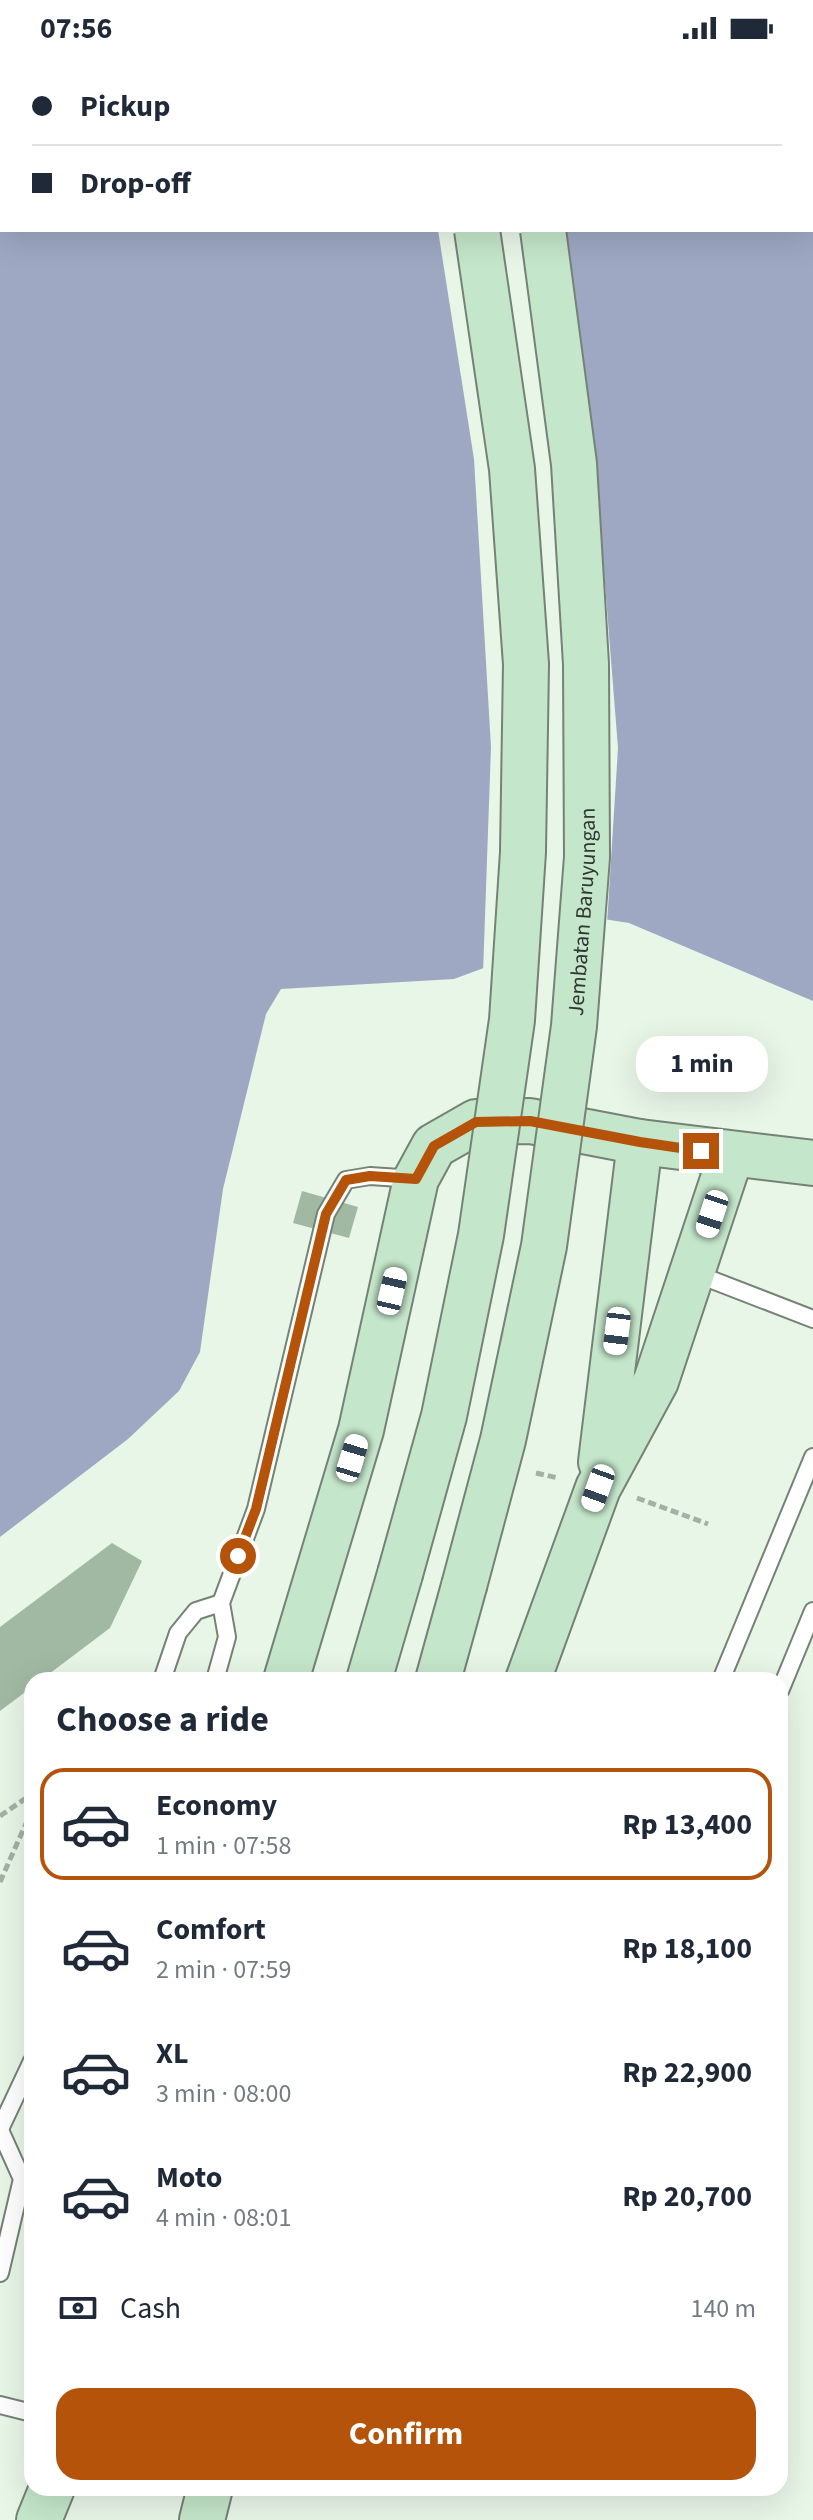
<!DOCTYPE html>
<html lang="en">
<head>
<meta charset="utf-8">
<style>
	:root { --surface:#fff; --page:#f2f2f3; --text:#1f2937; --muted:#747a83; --line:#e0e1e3; --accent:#b45309 }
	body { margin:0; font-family:"Source Sans 3",sans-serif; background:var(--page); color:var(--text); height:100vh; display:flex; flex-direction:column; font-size:30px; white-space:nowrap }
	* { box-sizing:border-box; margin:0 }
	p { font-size:26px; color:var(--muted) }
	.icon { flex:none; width:44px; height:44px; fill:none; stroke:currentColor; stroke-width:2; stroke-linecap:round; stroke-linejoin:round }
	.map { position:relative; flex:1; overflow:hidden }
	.details { position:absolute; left:24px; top:1616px; width:764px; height:824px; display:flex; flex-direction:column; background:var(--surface); border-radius:24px; box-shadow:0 8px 32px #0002 }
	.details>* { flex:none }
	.hud { position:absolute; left:0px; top:0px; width:814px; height:176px; box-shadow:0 8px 32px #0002; display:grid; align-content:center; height:176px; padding:0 32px; background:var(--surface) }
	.end { position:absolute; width:36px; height:36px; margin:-18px; border:10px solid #b45309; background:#fff; box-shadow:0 0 0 4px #fff }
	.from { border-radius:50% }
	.bubble { position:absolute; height:56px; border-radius:24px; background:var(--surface); box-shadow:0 8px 32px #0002; font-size:26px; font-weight:700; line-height:56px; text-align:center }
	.car { position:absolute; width:24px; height:48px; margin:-24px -12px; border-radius:10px; box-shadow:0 0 6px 2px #0007; background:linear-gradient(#fff 24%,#345 0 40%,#fff 0 76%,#345 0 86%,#fff 0) }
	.hud b { display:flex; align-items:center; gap:28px; height:76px; font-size:30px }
	.hud b+b { border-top:2px solid var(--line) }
	.hud i { width:20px; height:20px; background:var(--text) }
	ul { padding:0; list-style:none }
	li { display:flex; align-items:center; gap:24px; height:112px; margin:0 16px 12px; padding:0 16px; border:4px solid transparent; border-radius:24px }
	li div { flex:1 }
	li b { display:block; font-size:30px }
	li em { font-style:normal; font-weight:700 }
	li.on { border-color:var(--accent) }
	li>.icon { width:72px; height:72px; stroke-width:1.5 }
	h2 { padding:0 32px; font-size:36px; line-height:96px }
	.pay { display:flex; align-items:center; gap:20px; height:88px; padding:0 32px; font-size:30px }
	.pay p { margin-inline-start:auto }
	.action { display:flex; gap:16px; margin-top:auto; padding:16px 32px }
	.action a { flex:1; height:92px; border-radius:24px; background:var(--accent); color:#fff; font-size:32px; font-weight:700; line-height:92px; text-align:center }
	.status { display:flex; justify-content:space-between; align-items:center; height:56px; padding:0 40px; background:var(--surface); direction:ltr }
	.status svg { height:22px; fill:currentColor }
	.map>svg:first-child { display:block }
</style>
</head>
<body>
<div class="status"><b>07:56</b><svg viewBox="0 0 49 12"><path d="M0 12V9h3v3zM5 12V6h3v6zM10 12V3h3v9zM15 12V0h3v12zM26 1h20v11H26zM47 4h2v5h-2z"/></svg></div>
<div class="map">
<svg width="813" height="2464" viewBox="0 0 813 2464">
	<rect width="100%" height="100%" fill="#e8f6e8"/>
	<!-- water -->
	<path fill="#9ea8c3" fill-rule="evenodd" d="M 0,0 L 813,0 L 813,945 L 629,867 L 591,861 L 500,906 L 454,923 L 281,933 L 266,958 L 223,1133 L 200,1296 L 179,1335 L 128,1383 L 0,1481 ZM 2,2 L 812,2 L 812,174 L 2,174 Z"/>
	<!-- pier -->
	<path fill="#e8f6e8" d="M 438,174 L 560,174 L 596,414 L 618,692 L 607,868 L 591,865 L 502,910 L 483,917 L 491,691 L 474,403 Z"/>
	<!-- building -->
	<g fill="#a1b9a2">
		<path d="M 302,1135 L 358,1151 L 349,1182 L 293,1167 Z"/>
		<path d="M 112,1487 L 142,1505 L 110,1572 L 41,1624 L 32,1624 L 32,1631 L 0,1655 L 0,1571 Z"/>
	</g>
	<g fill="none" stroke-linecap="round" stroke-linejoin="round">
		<!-- lane casing -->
		<g stroke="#758276" stroke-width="20">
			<g id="lane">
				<path d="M 694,1217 L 813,1263"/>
				<path d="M 162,1624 L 178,1577 L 196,1555 L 221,1547"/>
				<path d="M 215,1624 L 227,1581 L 221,1547 L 256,1453 L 326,1158 L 346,1124 L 370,1120 L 415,1123"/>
				<path d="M 721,1624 L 813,1401"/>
				<path d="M 780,1635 L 813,1555"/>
				<path d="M 0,2073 L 32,2005"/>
				<path d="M 0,2074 L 22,2123 L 0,2217"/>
				<path d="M 0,2349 L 32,2357"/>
			</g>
		</g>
		<!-- secondary casing -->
		<g stroke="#758276" stroke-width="48">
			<g id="secondary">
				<path d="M 447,0 L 447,2"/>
				<path d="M 513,0 L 513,2"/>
				<path d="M 601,1406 L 640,1086"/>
				<path d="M 286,1624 L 361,1374 L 416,1123 L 434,1090 L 476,1066 L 530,1065 L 640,1086 L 813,1107"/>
				<path d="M 369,1624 L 400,1518"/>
				<path d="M 438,1624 L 464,1530"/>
				<path d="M 528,1624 L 598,1432 L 656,1325 L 731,1099"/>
				<path d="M 39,2464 L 52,2432"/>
				<path d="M 202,2464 L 210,2432"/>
			</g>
		</g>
		<!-- path -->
		<g stroke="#a4afa5" stroke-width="5" stroke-dasharray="8 4" stroke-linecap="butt">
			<path d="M 536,1417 L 558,1422"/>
			<path d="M 637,1442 L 708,1468"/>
			<path d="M 0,1760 L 32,1738"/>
			<path d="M 0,1826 L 32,1754"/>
		</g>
		<!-- lane -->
		<use href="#lane" stroke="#fff" stroke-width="16"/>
		<!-- secondary -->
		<use href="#secondary" stroke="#c4e6ca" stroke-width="44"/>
		<!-- secondary-bridge casing -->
		<g stroke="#758276" stroke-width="48" stroke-linecap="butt">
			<g id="secondary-bridge">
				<path d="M 400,1518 L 444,1360 L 481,1179 L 512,964 L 523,796 L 526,608 L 512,413 L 477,174"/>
				<path id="s1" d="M 464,1530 L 503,1384 L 544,1190 L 574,970 L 587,801 L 586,608 L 574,408 L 543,174"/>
			</g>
		</g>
		<!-- secondary-bridge -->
		<use href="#secondary-bridge" stroke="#c4e6ca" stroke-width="44"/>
	</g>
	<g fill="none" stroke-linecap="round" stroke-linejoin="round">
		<!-- route -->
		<path stroke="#b45309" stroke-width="10" d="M 238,1500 L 256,1453 L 326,1158 L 346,1124 L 370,1120 L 416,1123 L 434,1090 L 476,1066 L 530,1065 L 640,1086 L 701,1095"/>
	</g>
	<g text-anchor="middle" stroke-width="7" stroke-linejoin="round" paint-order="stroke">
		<!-- street labels -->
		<g font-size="22" fill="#313732" stroke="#fff">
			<text dy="8" stroke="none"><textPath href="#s1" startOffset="686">Jembatan Baruyungan</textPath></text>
		</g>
	</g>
</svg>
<i class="end from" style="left:238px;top:1500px"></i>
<i class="end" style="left:701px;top:1095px"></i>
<div class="bubble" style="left:636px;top:980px;width:132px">1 min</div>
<i class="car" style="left:712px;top:1158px;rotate:198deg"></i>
<i class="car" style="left:392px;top:1235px;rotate:13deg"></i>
<i class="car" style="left:617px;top:1275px;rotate:187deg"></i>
<i class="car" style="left:352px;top:1402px;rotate:17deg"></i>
<i class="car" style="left:598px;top:1432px;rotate:200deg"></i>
<div class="hud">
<b><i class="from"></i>Pickup</b>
<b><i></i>Drop-off</b>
</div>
<section class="details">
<h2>Choose a ride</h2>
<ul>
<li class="on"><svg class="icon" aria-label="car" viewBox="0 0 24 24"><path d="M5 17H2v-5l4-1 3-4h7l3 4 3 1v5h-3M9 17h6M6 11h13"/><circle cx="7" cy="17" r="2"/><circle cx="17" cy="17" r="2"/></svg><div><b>Economy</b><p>1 min · 07:58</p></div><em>Rp 13,400</em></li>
<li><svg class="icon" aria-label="car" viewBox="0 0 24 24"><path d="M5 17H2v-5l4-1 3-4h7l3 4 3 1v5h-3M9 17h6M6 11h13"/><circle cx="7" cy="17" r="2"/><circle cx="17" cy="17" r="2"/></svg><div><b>Comfort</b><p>2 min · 07:59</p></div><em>Rp 18,100</em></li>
<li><svg class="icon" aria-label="car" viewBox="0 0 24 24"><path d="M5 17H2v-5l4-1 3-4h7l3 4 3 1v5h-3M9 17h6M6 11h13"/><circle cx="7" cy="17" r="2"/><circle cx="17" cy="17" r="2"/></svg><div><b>XL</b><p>3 min · 08:00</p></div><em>Rp 22,900</em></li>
<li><svg class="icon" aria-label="car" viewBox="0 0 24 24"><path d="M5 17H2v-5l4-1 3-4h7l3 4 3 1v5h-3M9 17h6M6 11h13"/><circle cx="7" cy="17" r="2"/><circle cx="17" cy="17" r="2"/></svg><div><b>Moto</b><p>4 min · 08:01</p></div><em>Rp 20,700</em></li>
</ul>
<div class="pay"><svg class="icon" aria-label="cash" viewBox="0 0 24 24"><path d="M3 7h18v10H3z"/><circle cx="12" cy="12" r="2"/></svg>Cash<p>140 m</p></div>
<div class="action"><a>Confirm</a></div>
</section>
</div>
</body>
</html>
